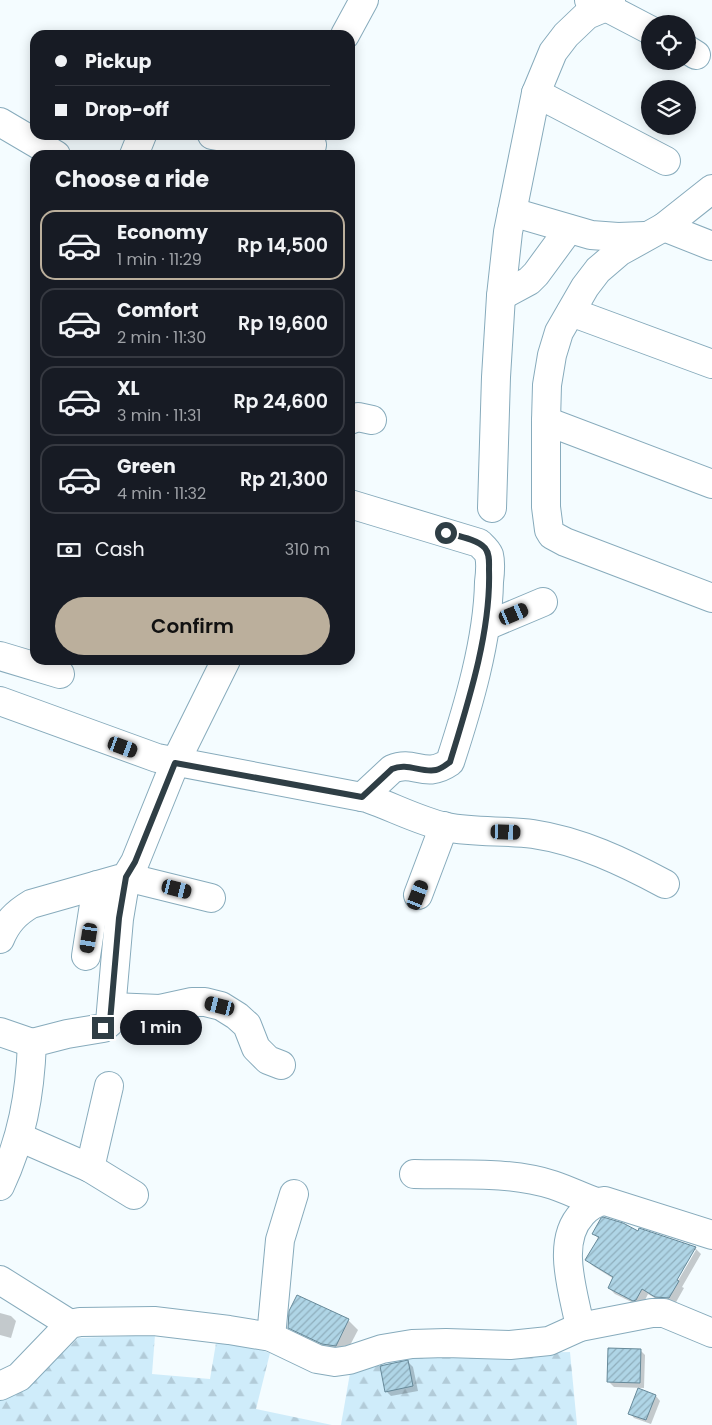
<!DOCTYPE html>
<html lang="en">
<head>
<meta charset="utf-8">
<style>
	:root { --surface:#171b24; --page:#20242c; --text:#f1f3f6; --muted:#9ea1a6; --line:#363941; --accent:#bbaf9c }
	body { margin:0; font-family:Poppins,sans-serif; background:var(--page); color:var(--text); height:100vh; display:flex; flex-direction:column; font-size:19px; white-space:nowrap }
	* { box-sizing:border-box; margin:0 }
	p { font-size:16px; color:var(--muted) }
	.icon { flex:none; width:28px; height:28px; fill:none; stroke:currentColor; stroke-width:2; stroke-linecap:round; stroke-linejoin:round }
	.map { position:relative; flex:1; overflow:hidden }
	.panel { position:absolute; left:30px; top:150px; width:325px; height:515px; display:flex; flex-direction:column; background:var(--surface); border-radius:15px; box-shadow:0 2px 12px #0003 }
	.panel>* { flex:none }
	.banner { position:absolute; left:30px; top:30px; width:325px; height:110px; border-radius:15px; box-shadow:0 2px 12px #0003; display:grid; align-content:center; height:110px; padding:0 25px; background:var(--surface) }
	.fabs { position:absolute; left:641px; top:15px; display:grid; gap:10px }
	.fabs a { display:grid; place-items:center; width:55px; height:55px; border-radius:50%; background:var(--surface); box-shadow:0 2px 12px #0003; font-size:25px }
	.end { position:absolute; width:22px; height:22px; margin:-11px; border:6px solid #2f3e45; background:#fff; box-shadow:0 0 0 2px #fff }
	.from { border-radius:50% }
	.bubble { position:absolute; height:35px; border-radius:18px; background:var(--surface); box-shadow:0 2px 12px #0003; font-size:16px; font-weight:600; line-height:35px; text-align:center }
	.car { position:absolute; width:15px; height:30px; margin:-15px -8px; border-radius:6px; box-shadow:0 0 4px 1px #0007; background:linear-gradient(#222 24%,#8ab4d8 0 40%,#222 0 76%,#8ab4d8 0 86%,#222 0) }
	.banner b { display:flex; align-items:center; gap:18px; height:48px; font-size:19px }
	.banner b+b { border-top:1px solid var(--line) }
	.banner i { width:12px; height:12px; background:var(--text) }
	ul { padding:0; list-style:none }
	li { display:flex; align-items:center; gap:15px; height:70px; margin:0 10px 8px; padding:0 15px; border:2px solid var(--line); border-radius:15px }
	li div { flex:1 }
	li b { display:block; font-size:19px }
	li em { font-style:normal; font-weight:600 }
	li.selected { border-color:var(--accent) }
	li>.icon { width:45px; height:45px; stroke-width:1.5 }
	h2 { padding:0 25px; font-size:22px; line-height:60px }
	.pay { display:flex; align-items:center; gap:12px; height:55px; padding:0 25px; font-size:19px }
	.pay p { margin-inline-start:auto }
	.cta { display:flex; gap:10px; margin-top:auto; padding:10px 25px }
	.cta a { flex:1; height:58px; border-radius:30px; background:var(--accent); color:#111; font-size:20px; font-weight:600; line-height:58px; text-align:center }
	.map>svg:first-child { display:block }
</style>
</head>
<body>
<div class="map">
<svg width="712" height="1425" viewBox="0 0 712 1425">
	<defs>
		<pattern id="forest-firs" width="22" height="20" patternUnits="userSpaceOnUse" patternTransform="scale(1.25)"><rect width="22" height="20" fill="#cfecfa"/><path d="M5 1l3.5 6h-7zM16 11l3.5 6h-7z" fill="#b2cbd8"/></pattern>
		<pattern id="building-hatch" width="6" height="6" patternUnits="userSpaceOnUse" patternTransform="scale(1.25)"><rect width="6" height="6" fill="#afd5e6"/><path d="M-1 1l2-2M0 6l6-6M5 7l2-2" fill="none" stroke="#8faebc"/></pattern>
	</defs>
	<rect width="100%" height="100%" fill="#f4fcff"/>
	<!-- forest -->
	<g fill="url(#forest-firs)">
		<path d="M 155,1335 L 152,1374 L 210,1379 L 217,1337 L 270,1353 L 256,1409 L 332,1425 L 0,1425 L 0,1394 L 26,1389 L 78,1338 Z"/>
		<path d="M 570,1352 L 577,1425 L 341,1425 L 350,1373 L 420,1355 Z"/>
	</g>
	<!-- shadow -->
	<g fill="#0003" fill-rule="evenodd">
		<path d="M 638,1232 L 695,1248 L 701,1254 L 682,1287 L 684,1288 L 675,1304 L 663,1303 L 648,1294 L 642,1306 L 640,1306 L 615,1294 L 609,1288 L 614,1279 L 593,1266 L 587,1260 L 599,1239 L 594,1234 ZM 693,1250 L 696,1250 L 675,1286 L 673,1285 Z"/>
		<path d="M 0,1313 L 11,1316 L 16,1321 L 11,1338 L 0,1335 Z"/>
		<path d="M 348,1320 L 358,1330 L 345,1355 L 299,1337 L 289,1327 Z"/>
		<path d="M 640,1350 L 645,1355 L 644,1388 L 614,1387 L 609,1382 Z"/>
		<path d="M 408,1362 L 413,1367 L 418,1391 L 391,1396 L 386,1391 Z"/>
		<path d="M 656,1396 L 660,1401 L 651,1424 L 634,1418 L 630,1413 Z"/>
	</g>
	<!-- building -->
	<g fill="url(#building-hatch)" stroke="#668999">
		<path d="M 603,1217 L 623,1223 L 638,1231 L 639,1228 L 696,1247 L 677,1280 L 679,1281 L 669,1298 L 655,1297 L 642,1289 L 636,1300 L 633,1301 L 608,1288 L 613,1277 L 585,1260 L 599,1237 L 592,1234 L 601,1218 Z"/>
		<path d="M 297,1295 L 349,1319 L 336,1346 L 322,1344 L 288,1328 L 289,1311 Z"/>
		<path d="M 608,1348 L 641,1349 L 640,1383 L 607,1382 Z"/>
		<path d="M 408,1360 L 413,1386 L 385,1392 L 380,1366 Z"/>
		<path d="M 638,1388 L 656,1395 L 646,1420 L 628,1414 Z"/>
	</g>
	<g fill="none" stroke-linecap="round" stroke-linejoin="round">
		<!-- minor casing -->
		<g stroke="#87abbc" stroke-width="30">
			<g id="minor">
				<path d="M 589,0 L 606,7 L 650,30"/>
				<path d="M 345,35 L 364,0"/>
				<path d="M 688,50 L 696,55"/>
				<path d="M 536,93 L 666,161"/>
				<path d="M 0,122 L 56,155"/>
				<path d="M 212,135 L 234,139 L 312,145"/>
				<path d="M 134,155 L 142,135"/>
				<path d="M 712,189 L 664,227 L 619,252 L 598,270 L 585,287 L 559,332 L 552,355 L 547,385 L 546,421 L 546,507 L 549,530 L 552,535 L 565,542 L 712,598"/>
				<path d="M 512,212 L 591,235 L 618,237 L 645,236"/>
				<path d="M 664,227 L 712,246"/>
				<path d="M 501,296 L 529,281 L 536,274 L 569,229"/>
				<path d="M 571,312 L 712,364"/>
				<path d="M 350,420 L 358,417 L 372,420"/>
				<path d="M 546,421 L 712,484"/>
				<path d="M 350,504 L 479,543 C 483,547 487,550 489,555 C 491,563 490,574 489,582 C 488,640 468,707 450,762 C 424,780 415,759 392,769 L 362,797"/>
				<path d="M 492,508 L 496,377 L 501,296 L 508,232 L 536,93 L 553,52 L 566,35 L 587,15 L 606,7 L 611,0"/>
				<path d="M 486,626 L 543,602"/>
				<path d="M 0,656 L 60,674"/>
				<path d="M 0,701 L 157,758 L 367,798 C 393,807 419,821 446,827 C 475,833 504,830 533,834 C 580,841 624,862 665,884"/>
				<path d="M 418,895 L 444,826"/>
				<path d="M 0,939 C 7,922 16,913 31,904 L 126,877 L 135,862 L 175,763 L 226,660"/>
				<path d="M 86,956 L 97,885"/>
				<path d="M 112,1007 L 160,1009 L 192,1002 L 205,1002 L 221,1006 L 237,1016 L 247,1025 L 256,1048 L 268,1060 L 281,1065"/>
				<path d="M 0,1032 L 32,1043"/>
				<path d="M 19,1137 L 90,1168 L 134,1195"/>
				<path d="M 90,1168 L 109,1086"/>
				<path d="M 414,1174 C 460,1175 509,1171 553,1185 C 568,1190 582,1197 596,1202"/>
				<path d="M 0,1186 C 22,1139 30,1095 32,1043 L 67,1034 L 103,1028 L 110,1022 L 119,919 L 126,877 L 211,898"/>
				<path d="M 0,1280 L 70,1324"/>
				<path d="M 580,1327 C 574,1293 555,1242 582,1214 C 588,1207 595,1202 605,1201 L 712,1235"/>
				<path d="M 271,1337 L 280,1240 L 294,1194"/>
				<path d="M 0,1386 L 19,1377 L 70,1324 L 80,1322 L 154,1321 L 229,1330 L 271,1337 L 317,1359 L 335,1362 L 349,1360 L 382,1349 L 412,1344 L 446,1343 L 510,1345 L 549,1341 L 580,1327 L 652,1313 L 664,1313 L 712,1333"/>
			</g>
		</g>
		<!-- minor -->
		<use href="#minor" stroke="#fff" stroke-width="28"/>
	</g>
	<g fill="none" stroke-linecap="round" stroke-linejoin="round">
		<!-- route -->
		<path stroke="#2f3e45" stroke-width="6" d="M 103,1028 L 110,1022 L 119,918 L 126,877 L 135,862 L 175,763 L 362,797 L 392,769 C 407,762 421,773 436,770 C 441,769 446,765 450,762 C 468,703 491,632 489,570 C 489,562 490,554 485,548 C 477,539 457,536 446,533"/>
	</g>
</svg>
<div class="fabs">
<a><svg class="icon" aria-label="locate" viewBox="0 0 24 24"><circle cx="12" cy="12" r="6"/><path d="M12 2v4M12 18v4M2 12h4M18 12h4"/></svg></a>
<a><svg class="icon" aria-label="layers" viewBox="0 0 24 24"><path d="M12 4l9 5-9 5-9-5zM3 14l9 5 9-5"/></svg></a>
</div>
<i class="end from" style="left:446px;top:533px"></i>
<i class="end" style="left:103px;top:1028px"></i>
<div class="bubble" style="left:120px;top:1010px;width:82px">1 min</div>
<i class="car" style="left:514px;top:614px;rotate:67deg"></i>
<i class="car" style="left:123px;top:747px;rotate:110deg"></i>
<i class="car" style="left:506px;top:832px;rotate:92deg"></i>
<i class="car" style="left:177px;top:889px;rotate:104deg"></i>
<i class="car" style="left:418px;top:895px;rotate:21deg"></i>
<i class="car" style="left:89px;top:938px;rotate:189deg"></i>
<i class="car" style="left:220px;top:1006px;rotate:284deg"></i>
<div class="banner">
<b><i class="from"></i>Pickup</b>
<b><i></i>Drop-off</b>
</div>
<section class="panel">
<h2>Choose a ride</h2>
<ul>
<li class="selected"><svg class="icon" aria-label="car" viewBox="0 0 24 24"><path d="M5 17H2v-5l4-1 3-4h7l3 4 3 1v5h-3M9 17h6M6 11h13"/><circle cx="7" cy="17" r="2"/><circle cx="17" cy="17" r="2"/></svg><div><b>Economy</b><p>1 min · 11:29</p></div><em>Rp 14,500</em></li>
<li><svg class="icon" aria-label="car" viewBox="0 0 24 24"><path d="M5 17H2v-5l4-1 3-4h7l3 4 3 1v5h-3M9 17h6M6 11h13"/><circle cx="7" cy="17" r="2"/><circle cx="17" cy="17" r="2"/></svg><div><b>Comfort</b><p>2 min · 11:30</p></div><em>Rp 19,600</em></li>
<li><svg class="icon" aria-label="car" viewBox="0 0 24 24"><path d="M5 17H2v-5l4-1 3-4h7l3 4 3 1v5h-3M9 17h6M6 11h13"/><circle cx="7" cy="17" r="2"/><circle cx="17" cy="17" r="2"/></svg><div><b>XL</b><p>3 min · 11:31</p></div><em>Rp 24,600</em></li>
<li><svg class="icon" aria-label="car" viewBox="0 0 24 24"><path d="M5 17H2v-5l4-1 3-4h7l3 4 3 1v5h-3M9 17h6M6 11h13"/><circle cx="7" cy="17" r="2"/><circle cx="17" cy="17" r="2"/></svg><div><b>Green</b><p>4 min · 11:32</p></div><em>Rp 21,300</em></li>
</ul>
<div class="pay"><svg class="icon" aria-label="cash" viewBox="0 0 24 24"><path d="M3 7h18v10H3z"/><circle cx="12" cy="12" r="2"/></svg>Cash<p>310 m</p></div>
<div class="cta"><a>Confirm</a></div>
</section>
</div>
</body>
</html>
